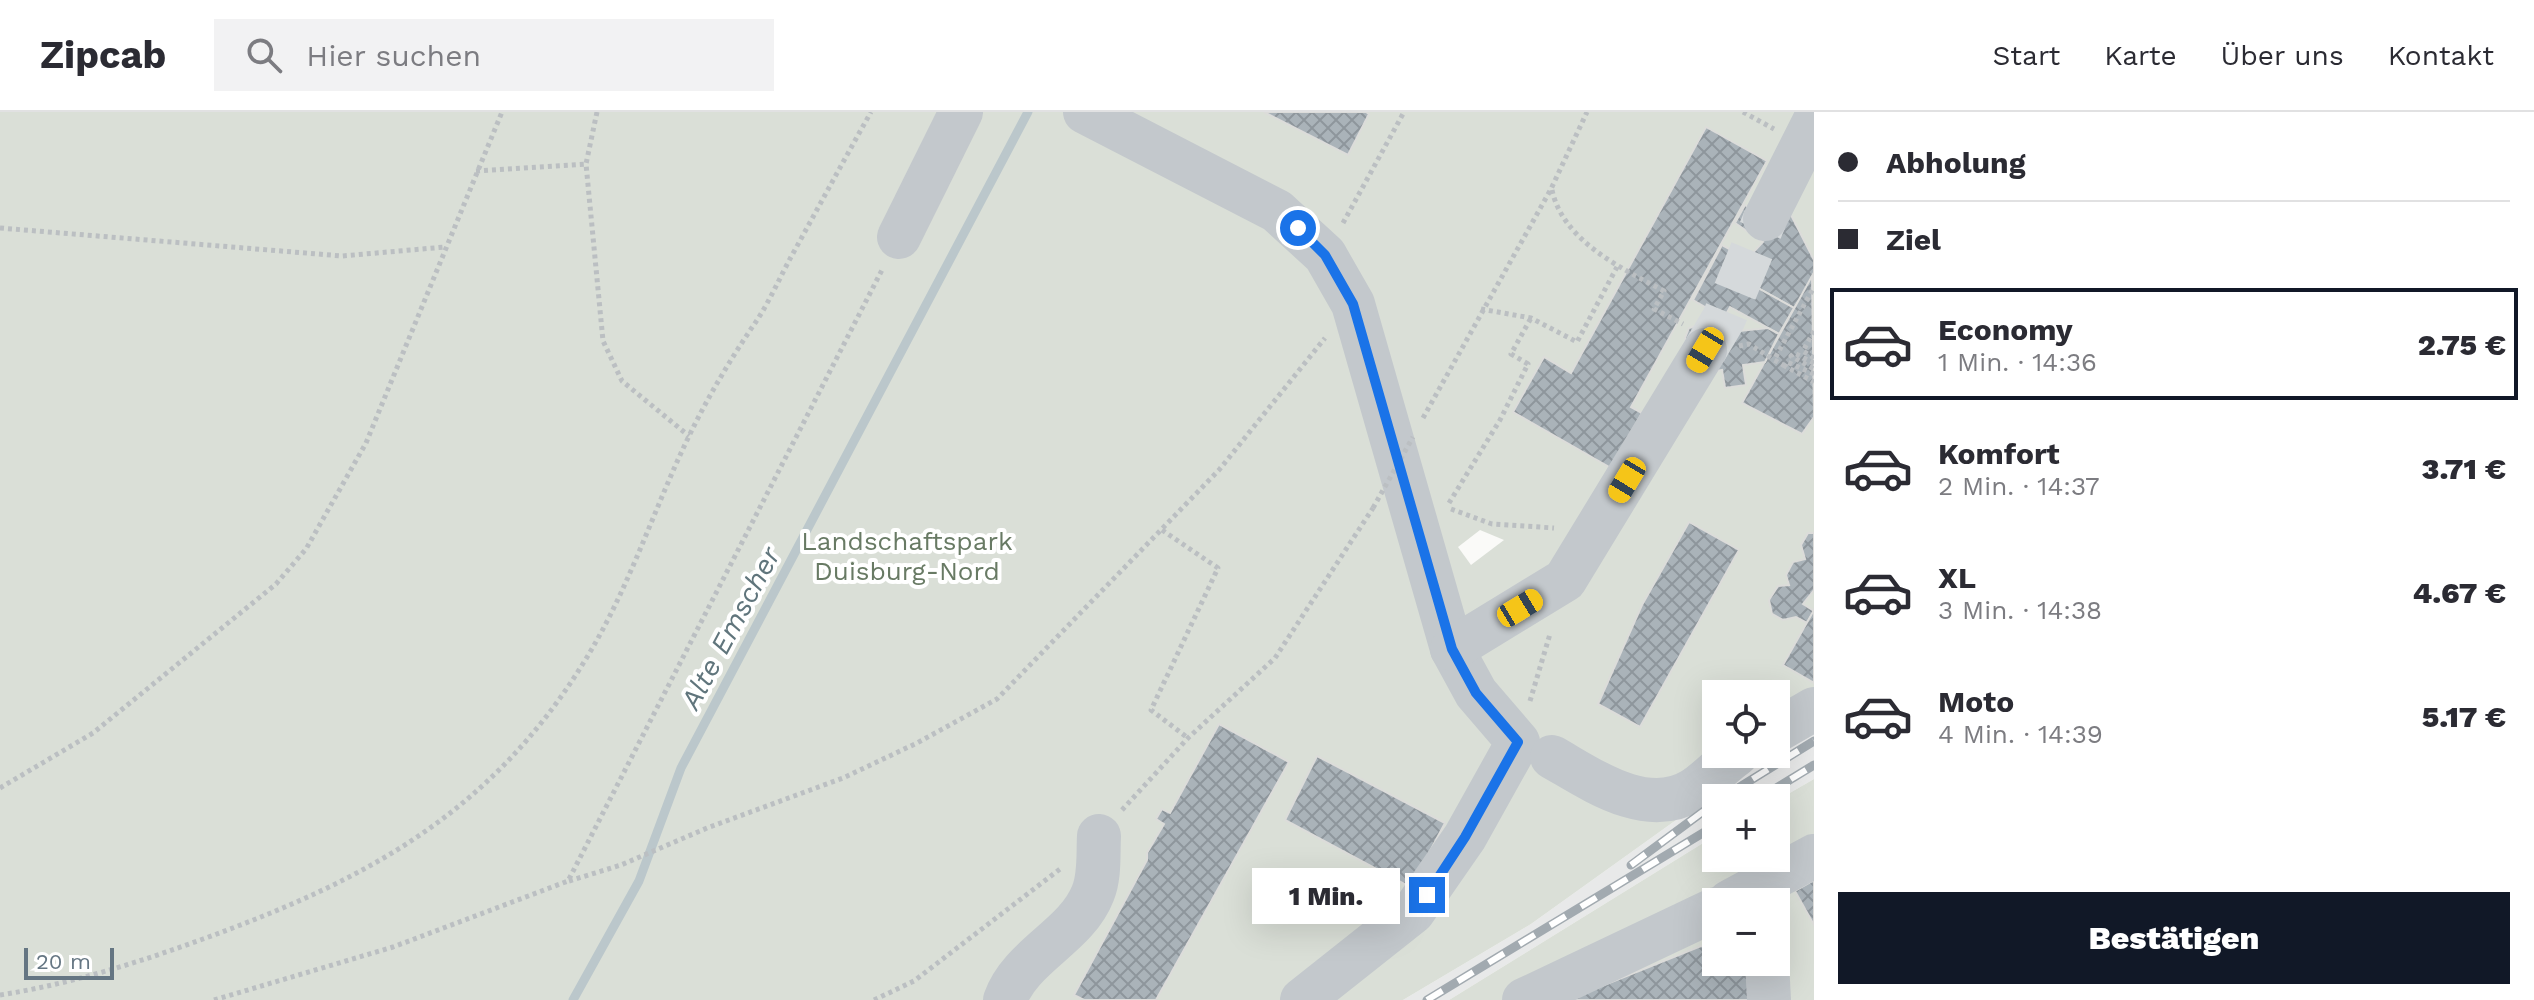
<!DOCTYPE html>
<html lang="de">
<head>
<meta charset="utf-8">
<style>
	:root { --surface:#fff; --page:#f2f2f3; --text:#2b2b33; --muted:#7c7c81; --line:#e1e1e2; --accent:#111827 }
	body { margin:0; font-family:"Work Sans",sans-serif; background:var(--page); color:var(--text); height:100vh; display:flex; flex-direction:column; font-size:30px; white-space:nowrap }
	* { box-sizing:border-box; margin:0 }
	p { font-size:26px; color:var(--muted) }
	.icon { flex:none; width:44px; height:44px; fill:none; stroke:currentColor; stroke-width:2; stroke-linecap:round; stroke-linejoin:round }
	.map { position:relative; flex:1; overflow:hidden }
	.side { display:flex; flex-direction:column; background:var(--surface); width:720px }
	.side>* { flex:none }
	.hud { display:grid; align-content:center; height:176px; padding:0 24px; background:var(--surface) }
	.fabs { position:absolute; left:1702px; top:568px; display:grid; gap:16px }
	.fabs a { display:grid; place-items:center; width:88px; height:88px; border-radius:0px; background:var(--surface); box-shadow:0 8px 32px #0002; font-size:40px }
	.scale { position:absolute; left:24px; bottom:20px; width:90px; box-sizing:border-box; padding-left:8px; border:4px solid #657683; border-top:0; font-size:22px; line-height:28px; white-space:nowrap; color:#657683; -webkit-text-stroke:6px #fff; paint-order:stroke }
	.end { position:absolute; width:36px; height:36px; margin:-18px; border:10px solid #1a73e8; background:#fff; box-shadow:0 0 0 4px #fff }
	.from { border-radius:50% }
	.bubble { position:absolute; height:56px; border-radius:0px; background:var(--surface); box-shadow:0 8px 32px #0002; font-size:26px; font-weight:800; line-height:56px; text-align:center }
	.car { position:absolute; width:24px; height:48px; margin:-24px -12px; border-radius:10px; box-shadow:0 0 6px 2px #0007; background:linear-gradient(#f5c518 24%,#345 0 40%,#f5c518 0 76%,#345 0 86%,#f5c518 0) }
	.hud b { display:flex; align-items:center; gap:28px; height:76px; font-size:30px }
	.hud b+b { border-top:2px solid var(--line) }
	.hud i { width:20px; height:20px; background:var(--text) }
	ul { padding:0; list-style:none }
	li { display:flex; align-items:center; gap:24px; height:112px; margin:0 16px 12px; padding:0 8px; border:4px solid transparent; border-radius:0px }
	li div { flex:1 }
	li b { display:block; font-size:30px }
	li em { font-style:normal; font-weight:800 }
	li.current { border-color:var(--accent) }
	li>.icon { width:72px; height:72px; stroke-width:1.5 }
	.action { display:flex; gap:16px; margin-top:auto; padding:16px 24px }
	.action a { flex:1; height:92px; border-radius:0px; background:var(--accent); color:#fff; font-size:32px; font-weight:800; line-height:92px; text-align:center }
	header { display:flex; align-items:center; gap:48px; box-sizing:border-box; height:112px; padding:0 40px; background:var(--surface); border-bottom:2px solid var(--line) }
	header strong { font-size:38px }
	nav { display:flex; gap:44px; margin-inline-start:auto; font-size:28px }
	.search { width:560px; height:72px; background:var(--page); display:flex; align-items:center; gap:20px; box-sizing:border-box; padding:0 28px; border-radius:0px; color:var(--muted); font-size:30px }
	main { display:flex; flex:1; min-height:0 }
	.map>svg:first-child { display:block }
</style>
</head>
<body>
<header>
<strong>Zipcab</strong>
<div class="search"><svg class="icon" aria-label="search" viewBox="0 0 24 24"><circle cx="10" cy="10" r="6"/><path d="M15 15l6 6"/></svg>Hier suchen</div>
<nav><a>Start</a><a>Karte</a><a>Über uns</a><a>Kontakt</a></nav>
</header>
<main>
<div class="map">
<svg width="1814" height="888" viewBox="0 0 1814 888">
	<defs>
		<pattern id="building-cross-hatch" width="8" height="8" patternUnits="userSpaceOnUse" patternTransform="scale(2)"><rect width="8" height="8" fill="#aab3b9"/><path d="M0 0l8 8M0 8l8-8" fill="none" stroke="#8e969c"/></pattern>
	</defs>
	<rect width="100%" height="100%" fill="#fafaf8"/>
	<!-- built -->
	<path fill="#e8e9e9" d="M 1814,620 L 1814,667 L 1776,689 L 1716,686 L 1716,723 L 1449,888 L 1403,888 L 1531,812 L 1732,668 Z"/>
	<!-- park -->
	<g fill="#dadfd7" fill-rule="evenodd">
		<path d="M 0,0 L 1814,0 L 1814,620 L 1732,668 L 1531,812 L 1403,888 L 0,888 ZM 1716,582 L 1776,582 L 1776,642 L 1716,642 Z"/>
		<path d="M 1814,667 L 1814,888 L 1449,888 L 1716,723 L 1716,746 L 1776,746 L 1776,689 ZM 1716,790 L 1776,790 L 1776,850 L 1716,850 Z"/>
	</g>
	<!-- pier -->
	<path fill="#fafaf8" d="M 1480,418 L 1504,428 L 1471,453 L 1458,435 Z"/>
	<g fill="none" stroke-linecap="round" stroke-linejoin="round">
		<!-- stream -->
		<path stroke="#bbc7cb" stroke-width="9" d="M 573,888 L 639,769 L 681,656 L 1028,0"/>
	</g>
	<!-- building -->
	<g fill="url(#building-cross-hatch)" stroke="#dcdcda" stroke-width="2">
		<path d="M 1264,0 L 1366,0 L 1369,2 L 1348,43 Z"/>
		<path d="M 1706,15 L 1767,49 L 1631,295 L 1642,301 L 1611,356 L 1513,300 L 1544,245 L 1571,261 Z"/>
		<path d="M 1745,93 L 1765,107 L 1790,101 L 1814,148 L 1814,166 L 1794,196 L 1749,171 L 1759,153 L 1747,147 L 1763,130 L 1735,111 Z"/>
		<path d="M 1722,133 L 1759,153 L 1749,171 L 1794,196 L 1779,222 L 1730,195 L 1724,206 L 1693,188 Z"/>
		<path d="M 1812,164 L 1814,305 L 1802,322 L 1742,291 Z"/>
		<path d="M 1698,213 L 1710,220 L 1712,227 L 1730,225 L 1729,220 L 1768,216 L 1779,222 L 1765,250 L 1743,253 L 1746,273 L 1725,276 L 1722,258 L 1711,260 L 1688,235 L 1685,226 L 1689,216 Z"/>
		<path d="M 1689,410 L 1739,438 L 1640,615 L 1598,592 L 1642,493 Z"/>
		<path d="M 1808,421 L 1814,421 L 1814,478 L 1803,492 L 1814,499 L 1807,511 L 1796,505 L 1783,508 L 1772,502 L 1769,488 L 1778,474 L 1789,473 L 1786,463 L 1793,450 L 1805,447 L 1801,433 Z"/>
		<path d="M 1814,498 L 1814,571 L 1783,553 Z"/>
		<path d="M 1219,612 L 1289,650 L 1156,888 L 1084,888 L 1074,883 L 1147,748 L 1147,741 L 1164,712 L 1156,707 L 1162,697 L 1170,701 Z"/>
		<path d="M 1317,644 L 1445,711 L 1414,769 L 1408,774 L 1285,708 Z"/>
		<path d="M 1814,768 L 1814,813 L 1795,779 Z"/>
		<path d="M 1716,828 L 1716,850 L 1742,850 L 1758,888 L 1567,888 Z"/>
	</g>
	<g fill="none" stroke-linecap="round" stroke-linejoin="round">
		<!-- minor-tunnel -->
		<path stroke="#d5d9db" stroke-width="44" stroke-dasharray="44 22" stroke-linecap="butt" d="M 1705,238 L 1724,206 L 1765,107"/>
		<!-- path -->
		<g stroke="#bbbfc2" stroke-width="5" stroke-dasharray="4 4" stroke-linecap="butt">
			<path d="M 597,0 L 586,52 L 603,229 L 622,269 L 689,324"/>
			<path d="M 1743,0 L 1774,17"/>
			<path d="M 476,59 L 586,52"/>
			<path d="M 1552,78 C 1563,129 1621,156 1664,179 L 1654,197 L 1683,212"/>
			<path d="M 1343,111 L 1404,0"/>
			<path d="M 0,116 L 342,144 L 445,135"/>
			<path d="M 1481,197 L 1531,206 L 1577,230 L 1617,155"/>
			<path d="M 1814,219 L 1803,239 L 1814,246"/>
			<path d="M 1739,234 L 1749,232 L 1774,248"/>
			<path d="M 1814,251 L 1794,241 L 1791,244 L 1814,257"/>
			<path d="M 1785,254 L 1774,248 L 1814,175"/>
			<path d="M 1814,262 L 1787,250 L 1785,254 L 1814,270"/>
			<path d="M 1423,306 L 1551,77 L 1587,0"/>
			<path d="M 1449,391 L 1500,308 L 1528,252 L 1511,242 L 1531,206"/>
			<path d="M 1451,397 L 1492,412 L 1554,416"/>
			<path d="M 1162,418 L 1218,456 L 1151,598 L 1188,626"/>
			<path d="M 1530,589 L 1550,522"/>
			<path d="M 0,676 L 93,621 L 276,472 L 306,437 L 366,331 L 502,0"/>
			<path d="M 1122,698 L 1188,626 L 1275,546 L 1373,396"/>
			<path d="M 569,769 L 621,753 L 707,716 L 843,666 L 917,631 L 997,587 L 1219,358 L 1325,226"/>
			<path d="M 0,883 C 70,872 137,851 203,827 C 366,768 490,702 584,550 C 629,478 653,398 690,322 C 708,285 730,248 753,214 C 768,193 779,167 791,145 C 818,96 844,48 871,0"/>
			<path d="M 214,888 L 393,835 L 568,769 L 883,156"/>
			<path d="M 874,888 L 914,869 L 1060,757"/>
		</g>
		<!-- minor -->
		<g stroke="#c3c8cc" stroke-width="44">
			<path d="M 1085,0 L 1277,99 L 1325,143 L 1353,192 L 1452,537 L 1476,581 L 1518,630 L 1465,725 L 1413,800 L 1302,888"/>
			<path d="M 1765,107 L 1814,10"/>
			<path d="M 899,125 L 961,0"/>
			<path d="M 1452,537 L 1565,468 L 1705,238"/>
			<path d="M 1776,619 L 1814,597"/>
			<path d="M 1552,645 C 1591,667 1646,707 1693,678 C 1709,668 1721,653 1737,642"/>
			<path d="M 1729,790 L 1814,744"/>
			<path d="M 1767,850 L 1769,888"/>
			<path d="M 1005,888 C 1021,843 1076,825 1093,781 C 1100,764 1098,743 1099,724"/>
			<path d="M 1524,888 L 1716,797"/>
		</g>
		<!-- rail casing -->
		<g stroke="#a2aab0" stroke-width="9">
			<g id="rail">
				<path d="M 1722,686 L 1814,629"/>
				<path d="M 1760,686 L 1814,653"/>
				<path d="M 1631,753 L 1716,690"/>
				<path d="M 1427,888 L 1716,713"/>
			</g>
		</g>
		<!-- rail -->
		<use href="#rail" stroke="#fff" stroke-width="6" stroke-dasharray="18" stroke-linecap="butt"/>
		<!-- path-bridge -->
		<path stroke="#bbbfc2" stroke-width="5" stroke-dasharray="4 4" stroke-linecap="butt" d="M 1373,396 L 1413,325"/>
	</g>
	<g fill="none" stroke-linecap="round" stroke-linejoin="round">
		<!-- route -->
		<path stroke="#1a73e8" stroke-width="10" d="M 1298,116 L 1325,143 L 1353,192 L 1452,537 L 1476,581 L 1518,630 L 1465,725 L 1427,783"/>
	</g>
	<g text-anchor="middle" stroke-width="8" stroke-linejoin="round" paint-order="stroke">
		<!-- park labels -->
		<g font-size="26" fill="#687a64" stroke="#fff">
			<text x="907" y="438">Landschaftspark<tspan x="907" dy="30">Duisburg-Nord</tspan></text>
		</g>
		<!-- water labels -->
		<g font-size="28" font-style="italic" fill="#60757c" stroke="#fff">
			<text transform="translate(730 516) rotate(-62)" y="10">Alte Emscher</text>
		</g>
	</g>
</svg>
<div class="fabs">
<a><svg class="icon" aria-label="locate" viewBox="0 0 24 24"><circle cx="12" cy="12" r="6"/><path d="M12 2v4M12 18v4M2 12h4M18 12h4"/></svg></a>
<a>+</a>
<a>−</a>
</div>
<div class="scale">20 m</div>
<i class="end from" style="left:1298px;top:116px"></i>
<i class="end" style="left:1427px;top:783px"></i>
<div class="bubble" style="left:1252px;top:756px;width:148px">1 Min.</div>
<i class="car" style="left:1705px;top:238px;rotate:211deg"></i>
<i class="car" style="left:1627px;top:368px;rotate:211deg"></i>
<i class="car" style="left:1520px;top:496px;rotate:59deg"></i>
</div>
<section class="side">
<div class="hud">
<b><i class="from"></i>Abholung</b>
<b><i></i>Ziel</b>
</div>
<ul>
<li class="current"><svg class="icon" aria-label="car" viewBox="0 0 24 24"><path d="M5 17H2v-5l4-1 3-4h7l3 4 3 1v5h-3M9 17h6M6 11h13"/><circle cx="7" cy="17" r="2"/><circle cx="17" cy="17" r="2"/></svg><div><b>Economy</b><p>1 Min. · 14:36</p></div><em>2.75 €</em></li>
<li><svg class="icon" aria-label="car" viewBox="0 0 24 24"><path d="M5 17H2v-5l4-1 3-4h7l3 4 3 1v5h-3M9 17h6M6 11h13"/><circle cx="7" cy="17" r="2"/><circle cx="17" cy="17" r="2"/></svg><div><b>Komfort</b><p>2 Min. · 14:37</p></div><em>3.71 €</em></li>
<li><svg class="icon" aria-label="car" viewBox="0 0 24 24"><path d="M5 17H2v-5l4-1 3-4h7l3 4 3 1v5h-3M9 17h6M6 11h13"/><circle cx="7" cy="17" r="2"/><circle cx="17" cy="17" r="2"/></svg><div><b>XL</b><p>3 Min. · 14:38</p></div><em>4.67 €</em></li>
<li><svg class="icon" aria-label="car" viewBox="0 0 24 24"><path d="M5 17H2v-5l4-1 3-4h7l3 4 3 1v5h-3M9 17h6M6 11h13"/><circle cx="7" cy="17" r="2"/><circle cx="17" cy="17" r="2"/></svg><div><b>Moto</b><p>4 Min. · 14:39</p></div><em>5.17 €</em></li>
</ul>
<div class="action"><a>Bestätigen</a></div>
</section>
</main>
</body>
</html>
